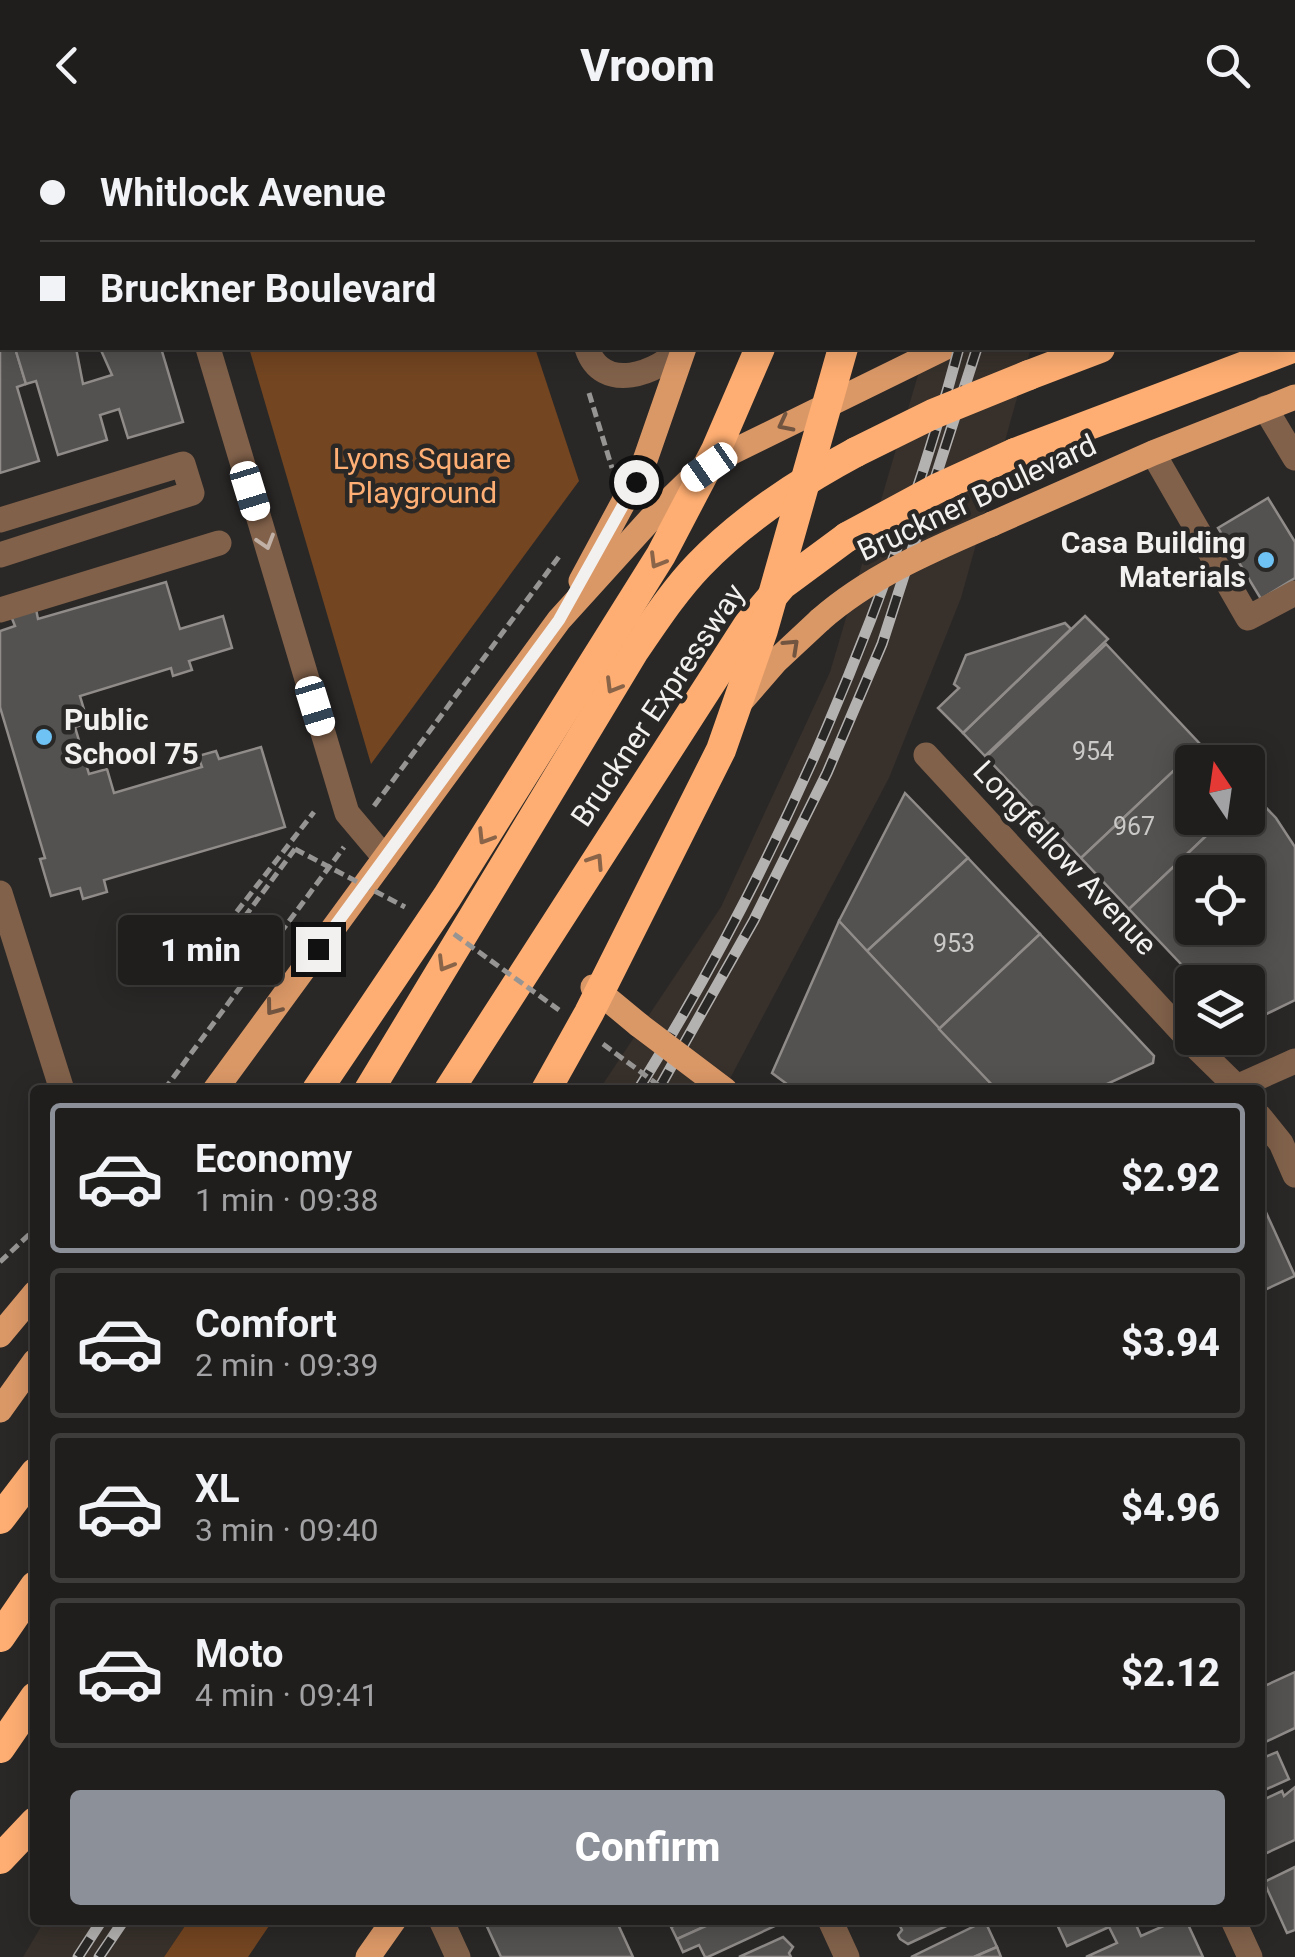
<!DOCTYPE html>
<html lang="en">
<head>
<meta charset="utf-8">
<style>
	:root { --surface:#201e1d; --page:#2d2b2a; --text:#f1f3f6; --muted:#a2a2a4; --line:#3d3c3b; --accent:#8c9099 }
	body { margin:0; font-family:Roboto,sans-serif; background:var(--page); color:var(--text); height:100vh; display:flex; flex-direction:column; font-size:38px; white-space:nowrap }
	* { box-sizing:border-box; margin:0 }
	p { font-size:32px; color:var(--muted) }
	.icon { flex:none; width:55px; height:55px; fill:none; stroke:currentColor; stroke-width:2; stroke-linecap:round; stroke-linejoin:round }
	.map { position:relative; flex:1; overflow:hidden }
	.panel { position:absolute; left:30px; top:955px; width:1235px; height:840px; display:flex; flex-direction:column; background:var(--surface); border-radius:10px; box-shadow:0 5px 25px #0003,0 0 0 2px var(--line) }
	.panel>* { flex:none }
	.hud { position:absolute; left:0px; top:0px; width:1295px; height:220px; box-shadow:0 5px 25px #0003,0 0 0 2px var(--line); display:grid; align-content:center; height:220px; padding:0 40px; background:var(--surface) }
	.needle { width:65px; rotate:347deg }
	.fabs { position:absolute; left:1175px; top:615px; display:grid; gap:20px }
	.fabs a { display:grid; place-items:center; width:90px; height:90px; border-radius:10px; background:var(--surface); box-shadow:0 5px 25px #0003,0 0 0 2px var(--line); font-size:50px }
	.end { position:absolute; width:45px; height:45px; margin:-22px; border:12px solid #f3f1f0; background:#111; box-shadow:0 0 0 5px #111 }
	.from { border-radius:50% }
	.bubble { position:absolute; height:70px; border-radius:10px; background:var(--surface); box-shadow:0 5px 25px #0003,0 0 0 2px var(--line); font-size:32px; font-weight:800; line-height:70px; text-align:center }
	.car { position:absolute; width:30px; height:60px; margin:-30px -15px; border-radius:12px; box-shadow:0 0 8px 2px #0007; background:linear-gradient(#fff 24%,#345 0 40%,#fff 0 76%,#345 0 86%,#fff 0) }
	.hud b { display:flex; align-items:center; gap:35px; height:95px; font-size:38px }
	.hud b+b { border-top:2px solid var(--line) }
	.hud i { width:25px; height:25px; background:var(--text) }
	ul { padding:18px 0 0; list-style:none }
	li { display:flex; align-items:center; gap:30px; height:150px; margin:0 20px 15px; padding:0 20px; border:5px solid var(--line); border-radius:10px }
	li div { flex:1 }
	li b { display:block; font-size:38px }
	li em { font-style:normal; font-weight:800 }
	li.on { border-color:var(--accent) }
	li>.icon { width:90px; height:90px; stroke-width:1.5 }
	.button { display:flex; gap:20px; margin-top:auto; padding:20px 40px }
	.button a { flex:1; height:115px; border-radius:10px; background:var(--accent); color:#fff; font-size:40px; font-weight:800; line-height:115px; text-align:center }
	header { display:flex; justify-content:space-between; align-items:center; height:130px; padding:0 40px; background:var(--surface); font-size:45px; font-weight:800 }
	.map>svg:first-child { display:block }
</style>
</head>
<body>
<header><svg class="icon" aria-label="back" viewBox="0 0 24 24"><path d="M15 5l-7 7 7 7"/></svg>Vroom<svg class="icon" aria-label="search" viewBox="0 0 24 24"><circle cx="10" cy="10" r="6"/><path d="M15 15l6 6"/></svg></header>
<div class="map">
<svg width="1295" height="1827" viewBox="0 0 1295 1827">
	<rect width="100%" height="100%" fill="#2a2827"/>
	<!-- built -->
	<g fill="#37302b">
		<path d="M 926,218 L 1031,218 L 961,468 L 889,648 L 724,960 L 599,960 L 721,777 L 830,542 Z"/>
		<path d="M 45,1790 L 189,1790 L 164,1827 L 23,1827 Z"/>
	</g>
	<!-- green -->
	<g fill="#734521">
		<path d="M 249,218 L 535,218 L 579,351 L 371,634 Z"/>
		<path d="M 189,1790 L 273,1790 L 248,1827 L 164,1827 Z"/>
	</g>
	<!-- building -->
	<g fill="#545250" stroke="#8f8c8a" stroke-width="2.5" fill-rule="evenodd">
		<path d="M 23,0 L 24,2 L 2,2 L 0,127 L 0,1 Z"/>
		<path d="M 23,0 L 95,0 L 96,2 L 24,2 Z"/>
		<rect x="183" y="0" width="47" height="2"/>
		<path d="M 242,0 L 313,0 L 314,2 L 233,2 Z"/>
		<path d="M 329,0 L 392,0 L 392,2 L 330,2 Z"/>
		<path d="M 0,217 L 15,218 L 26,254 L 17,257 L 39,331 L 0,343 Z"/>
		<path d="M 15,218 L 76,218 L 83,254 L 112,245 L 100,218 L 161,218 L 183,292 L 128,308 L 119,279 L 100,285 L 107,310 L 58,325 L 36,251 L 26,254 Z"/>
		<path d="M 1268,368 L 1295,412 L 1295,448 L 1261,469 L 1218,398 Z"/>
		<path d="M 166,452 L 180,499 L 223,486 L 232,518 L 189,531 L 192,540 L 173,546 L 171,538 L 80,566 L 88,593 L 75,597 L 89,644 L 107,639 L 114,663 L 202,637 L 198,626 L 216,621 L 219,629 L 261,617 L 285,697 L 104,750 L 107,762 L 83,769 L 80,758 L 51,766 L 40,729 L 45,728 L 0,577 L 0,501 L 15,496 L 11,486 L 36,479 L 38,489 Z"/>
		<path d="M 1085,486 L 1108,509 L 985,626 L 963,603 Z"/>
		<path d="M 1065,493 L 1071,499 L 963,603 L 938,578 L 959,558 L 954,554 L 966,525 Z"/>
		<path d="M 1106,514 L 1201,615 L 1081,728 L 986,627 Z"/>
		<path d="M 1201,615 L 1217,632 L 1192,632 L 1192,688 L 1225,688 L 1129,779 L 1081,728 Z"/>
		<path d="M 905,663 L 968,728 L 867,821 L 839,791 Z"/>
		<path d="M 1252,663 L 1276,688 L 1295,717 L 1295,870 L 1248,893 L 1248,852 L 1198,852 L 1129,779 L 1225,688 L 1248,688 L 1248,667 ZM 1192,742 L 1248,742 L 1248,798 L 1192,798 Z"/>
		<path d="M 968,728 L 1040,804 L 939,899 L 867,821 Z"/>
		<path d="M 839,791 L 867,821 L 997,960 L 795,960 L 772,943 Z"/>
		<path d="M 1040,804 L 1154,926 L 1153,933 L 1094,960 L 997,960 L 939,899 Z"/>
		<path d="M 1260,1069 L 1295,1146 L 1260,1162 Z"/>
		<path d="M 1295,1542 L 1295,1598 L 1261,1614 L 1260,1558 Z"/>
		<path d="M 1277,1622 L 1289,1649 L 1260,1662 L 1260,1629 Z"/>
		<path d="M 1295,1657 L 1295,1710 L 1260,1726 L 1260,1663 L 1263,1670 L 1282,1661 L 1284,1666 Z"/>
		<path d="M 1295,1737 L 1295,1800 L 1287,1803 L 1264,1752 Z"/>
		<path d="M 484,1790 L 616,1790 L 633,1827 L 501,1827 Z"/>
		<path d="M 688,1790 L 719,1790 L 677,1809 L 671,1797 Z"/>
		<path d="M 719,1790 L 777,1790 L 777,1795 L 708,1827 L 705,1827 L 699,1815 L 683,1822 L 677,1809 Z"/>
		<path d="M 897,1790 L 959,1790 L 908,1814 L 900,1809 L 898,1805 L 902,1800 Z"/>
		<path d="M 1055,1790 L 1134,1790 L 1141,1806 L 1177,1790 L 1186,1790 L 1203,1827 L 1086,1827 L 1117,1813 L 1109,1797 L 1067,1816 Z"/>
		<path d="M 985,1791 L 997,1817 L 974,1827 L 911,1827 Z"/>
		<path d="M 783,1807 L 793,1817 L 789,1823 L 791,1827 L 739,1827 Z"/>
		<path d="M 997,1817 L 1001,1827 L 974,1827 Z"/>
	</g>
	<g fill="none" stroke-linecap="round" stroke-linejoin="round">
		<!-- path -->
		<g stroke="#979594" stroke-width="5" stroke-dasharray="10 5" stroke-linecap="butt">
			<path d="M 589,263 L 612,338"/>
			<path d="M 374,676 L 561,424"/>
			<path d="M 295,719 L 206,839 L 197,833 L 314,682"/>
			<path d="M 164,960 L 344,717"/>
			<path d="M 0,1132 L 35,1099"/>
		</g>
		<!-- minor -->
		<g stroke="#81614a" stroke-width="25">
			<path d="M 143,0 L 143,2"/>
			<path d="M 519,0 L 520,2"/>
			<path d="M 546,2 L 555,0"/>
			<path d="M 1252,2 L 1255,0"/>
			<path d="M 0,168 L 2,167"/>
			<path d="M 208,218 L 347,683 L 385,728"/>
			<path d="M 587,218 C 602,265 658,243 682,218"/>
			<path d="M 1265,278 L 1295,328"/>
			<path d="M 1153,323 L 1248,488 L 1295,463"/>
			<path d="M 0,390 L 183,334 L 192,363 L 0,425"/>
			<path d="M 0,480 L 219,413"/>
			<path d="M 926,625 L 1195,916 L 1240,960"/>
			<path d="M 0,763 L 62,960"/>
			<path d="M 1230,960 L 1295,931"/>
			<path d="M 1260,987 L 1281,1013 L 1295,1045"/>
			<path d="M 441,1790 L 458,1827"/>
			<path d="M 830,1790 L 847,1827"/>
			<path d="M 1233,1790 L 1250,1827"/>
		</g>
		<!-- major -->
		<g stroke="#db9867" stroke-width="25">
			<path d="M 732,2 L 732,0"/>
			<path d="M 1292,80 L 1295,79"/>
			<path d="M 992,394 L 1153,323 L 1295,267"/>
			<path d="M 581,451 L 643,336 L 684,218"/>
			<path d="M 743,569 L 776,531 L 820,490"/>
			<path d="M 593,857 L 639,895"/>
			<path d="M 215,960 L 559,490 L 656,383 L 689,351 L 730,323 L 944,218"/>
			<path d="M 0,1205 L 35,1163"/>
			<path d="M 0,1280 L 35,1231"/>
			<path d="M 368,1827 L 394,1790"/>
		</g>
		<!-- highway -->
		<g stroke="#feae72" stroke-width="30">
			<path d="M 828,2 L 828,0"/>
			<path d="M 886,2 L 887,0"/>
			<path d="M 1292,98 L 1295,97"/>
			<path d="M 1292,142 L 1295,141"/>
			<path d="M 1029,245 L 1100,218"/>
			<path d="M 1015,323 L 1295,217"/>
			<path d="M 369,960 L 634,521 C 654,492 674,461 699,435 C 743,389 800,352 856,322"/>
			<path d="M 449,960 L 748,495 L 782,455 L 847,407"/>
			<path d="M 0,1389 L 35,1343"/>
			<path d="M 0,1507 L 35,1456"/>
			<path d="M 0,1729 L 35,1692"/>
		</g>
		<!-- rail casing -->
		<g stroke="#b4b2b1" stroke-width="11">
			<g id="rail">
				<path d="M 1008,2 L 1008,0"/>
				<path d="M 1026,2 L 1026,0"/>
				<path d="M 638,960 C 780,731 889,478 959,218"/>
				<path d="M 658,960 L 754,790 L 827,643 L 882,514 L 977,218"/>
				<path d="M 78,1827 L 102,1790"/>
				<path d="M 99,1827 L 124,1790"/>
			</g>
		</g>
		<!-- rail -->
		<use href="#rail" stroke="#2a2827" stroke-width="8" stroke-dasharray="22" stroke-linecap="butt"/>
		<!-- path-bridge -->
		<g stroke="#979594" stroke-width="5" stroke-dasharray="10 5" stroke-linecap="butt">
			<path d="M 295,719 L 405,777"/>
			<path d="M 454,804 L 559,880"/>
			<path d="M 603,914 L 665,960"/>
		</g>
		<!-- major-bridge -->
		<g stroke="#db9867" stroke-width="25">
			<path d="M 820,490 C 870,446 932,420 992,394"/>
			<path d="M 639,895 L 725,960"/>
		</g>
		<!-- highway-bridge -->
		<g stroke="#feae72" stroke-width="30">
			<path d="M 856,322 L 933,284 L 1029,245"/>
			<path d="M 847,407 L 936,359 L 1015,323"/>
			<path d="M 317,960 L 447,767 L 661,425 L 716,320 L 760,218"/>
			<path d="M 546,960 L 589,883 L 721,620 L 763,500 L 843,218"/>
			<path d="M 0,1618 L 35,1567"/>
		</g>
	</g>
	<!-- one-way arrows -->
	<defs><path id="oneway-chevron" d="M-2-3.5L2.5 0L-2 3.5" fill="none" stroke-width="1.6" stroke-linecap="round" stroke-linejoin="round" transform="scale(2.5)"/></defs>
	<g stroke="#715541">
		<use href="#oneway-chevron" transform="translate(785 294) rotate(153)"/>
		<use href="#oneway-chevron" transform="translate(792 516) rotate(-43)"/>
		<use href="#oneway-chevron" transform="translate(273 878) rotate(127)"/>
	</g>
	<use stroke="#c0b0a5" href="#oneway-chevron" transform="translate(266 412) rotate(73)"/>
	<g stroke="#896449">
		<use href="#oneway-chevron" transform="translate(657 431) rotate(121)"/>
		<use href="#oneway-chevron" transform="translate(613 556) rotate(121)"/>
		<use href="#oneway-chevron" transform="translate(485 707) rotate(122)"/>
		<use href="#oneway-chevron" transform="translate(596 731) rotate(-57)"/>
		<use href="#oneway-chevron" transform="translate(445 834) rotate(121)"/>
	</g>
	<g fill="none" stroke-linecap="round" stroke-linejoin="round">
		<!-- route -->
		<path stroke="#f3f1f0" stroke-width="12" d="M 318,819 L 559,490 L 636,352"/>
	</g>
	<!-- markers -->
	<g fill="#6fc2f4" stroke="#2a2827" stroke-width="4">
		<circle cx="1266" cy="430" r="10"/>
		<circle cx="44" cy="607" r="10"/>
	</g>
	<g text-anchor="middle" stroke-width="9" stroke-linejoin="round" paint-order="stroke">
		<!-- number labels -->
		<g font-size="25" fill="#cbc9c8">
			<text x="1093" y="630">954</text>
			<text x="1134" y="705">967</text>
			<text x="954" y="822">953</text>
		</g>
		<!-- park labels -->
		<g font-size="30" fill="#ffaf73" stroke="#2a2827">
			<text x="422" y="339">Lyons Square<tspan x="422" dy="34">Playground</tspan></text>
		</g>
		<!-- street labels -->
		<g font-size="30" fill="#f3f1f0" stroke="#2a2827">
			<text transform="translate(977 368) rotate(-25)" y="10">Bruckner Boulevard</text>
			<text transform="translate(658 575) rotate(-56)" y="10">Bruckner Expressway</text>
			<text transform="translate(1065 728) rotate(47)" y="10">Longfellow Avenue</text>
		</g>
		<!-- poi labels -->
		<g font-size="30" font-weight="bold" fill="#f3f1f0" stroke="#2a2827" text-anchor="end">
			<text x="1246" y="423">Casa Building<tspan x="1246" dy="34">Materials</tspan></text>
			<text x="64" y="600" text-anchor="start">Public<tspan x="64" dy="34">School 75</tspan></text>
		</g>
	</g>
</svg>
<div class="fabs">
<a><svg class="needle" viewBox="-14 -14 28 28"><path d="M0-13l5 13h-10z" fill="#e53935"/><path d="M0 13l5-13h-10z" fill="#a2a2a4"/></svg></a>
<a><svg class="icon" aria-label="locate" viewBox="0 0 24 24"><circle cx="12" cy="12" r="6"/><path d="M12 2v4M12 18v4M2 12h4M18 12h4"/></svg></a>
<a><svg class="icon" aria-label="layers" viewBox="0 0 24 24"><path d="M12 4l9 5-9 5-9-5zM3 14l9 5 9-5"/></svg></a>
</div>
<i class="end from" style="left:636px;top:352px"></i>
<i class="end" style="left:318px;top:819px"></i>
<div class="bubble" style="left:118px;top:785px;width:165px">1 min</div>
<i class="car" style="left:709px;top:337px;rotate:235deg"></i>
<i class="car" style="left:250px;top:361px;rotate:163deg"></i>
<i class="car" style="left:315px;top:576px;rotate:163deg"></i>
<div class="hud">
<b><i class="from"></i>Whitlock Avenue</b>
<b><i></i>Bruckner Boulevard</b>
</div>
<section class="panel">
<ul>
<li class="on"><svg class="icon" aria-label="car" viewBox="0 0 24 24"><path d="M5 17H2v-5l4-1 3-4h7l3 4 3 1v5h-3M9 17h6M6 11h13"/><circle cx="7" cy="17" r="2"/><circle cx="17" cy="17" r="2"/></svg><div><b>Economy</b><p>1 min · 09:38</p></div><em>$2.92</em></li>
<li><svg class="icon" aria-label="car" viewBox="0 0 24 24"><path d="M5 17H2v-5l4-1 3-4h7l3 4 3 1v5h-3M9 17h6M6 11h13"/><circle cx="7" cy="17" r="2"/><circle cx="17" cy="17" r="2"/></svg><div><b>Comfort</b><p>2 min · 09:39</p></div><em>$3.94</em></li>
<li><svg class="icon" aria-label="car" viewBox="0 0 24 24"><path d="M5 17H2v-5l4-1 3-4h7l3 4 3 1v5h-3M9 17h6M6 11h13"/><circle cx="7" cy="17" r="2"/><circle cx="17" cy="17" r="2"/></svg><div><b>XL</b><p>3 min · 09:40</p></div><em>$4.96</em></li>
<li><svg class="icon" aria-label="car" viewBox="0 0 24 24"><path d="M5 17H2v-5l4-1 3-4h7l3 4 3 1v5h-3M9 17h6M6 11h13"/><circle cx="7" cy="17" r="2"/><circle cx="17" cy="17" r="2"/></svg><div><b>Moto</b><p>4 min · 09:41</p></div><em>$2.12</em></li>
</ul>
<div class="button"><a>Confirm</a></div>
</section>
</div>
</body>
</html>
